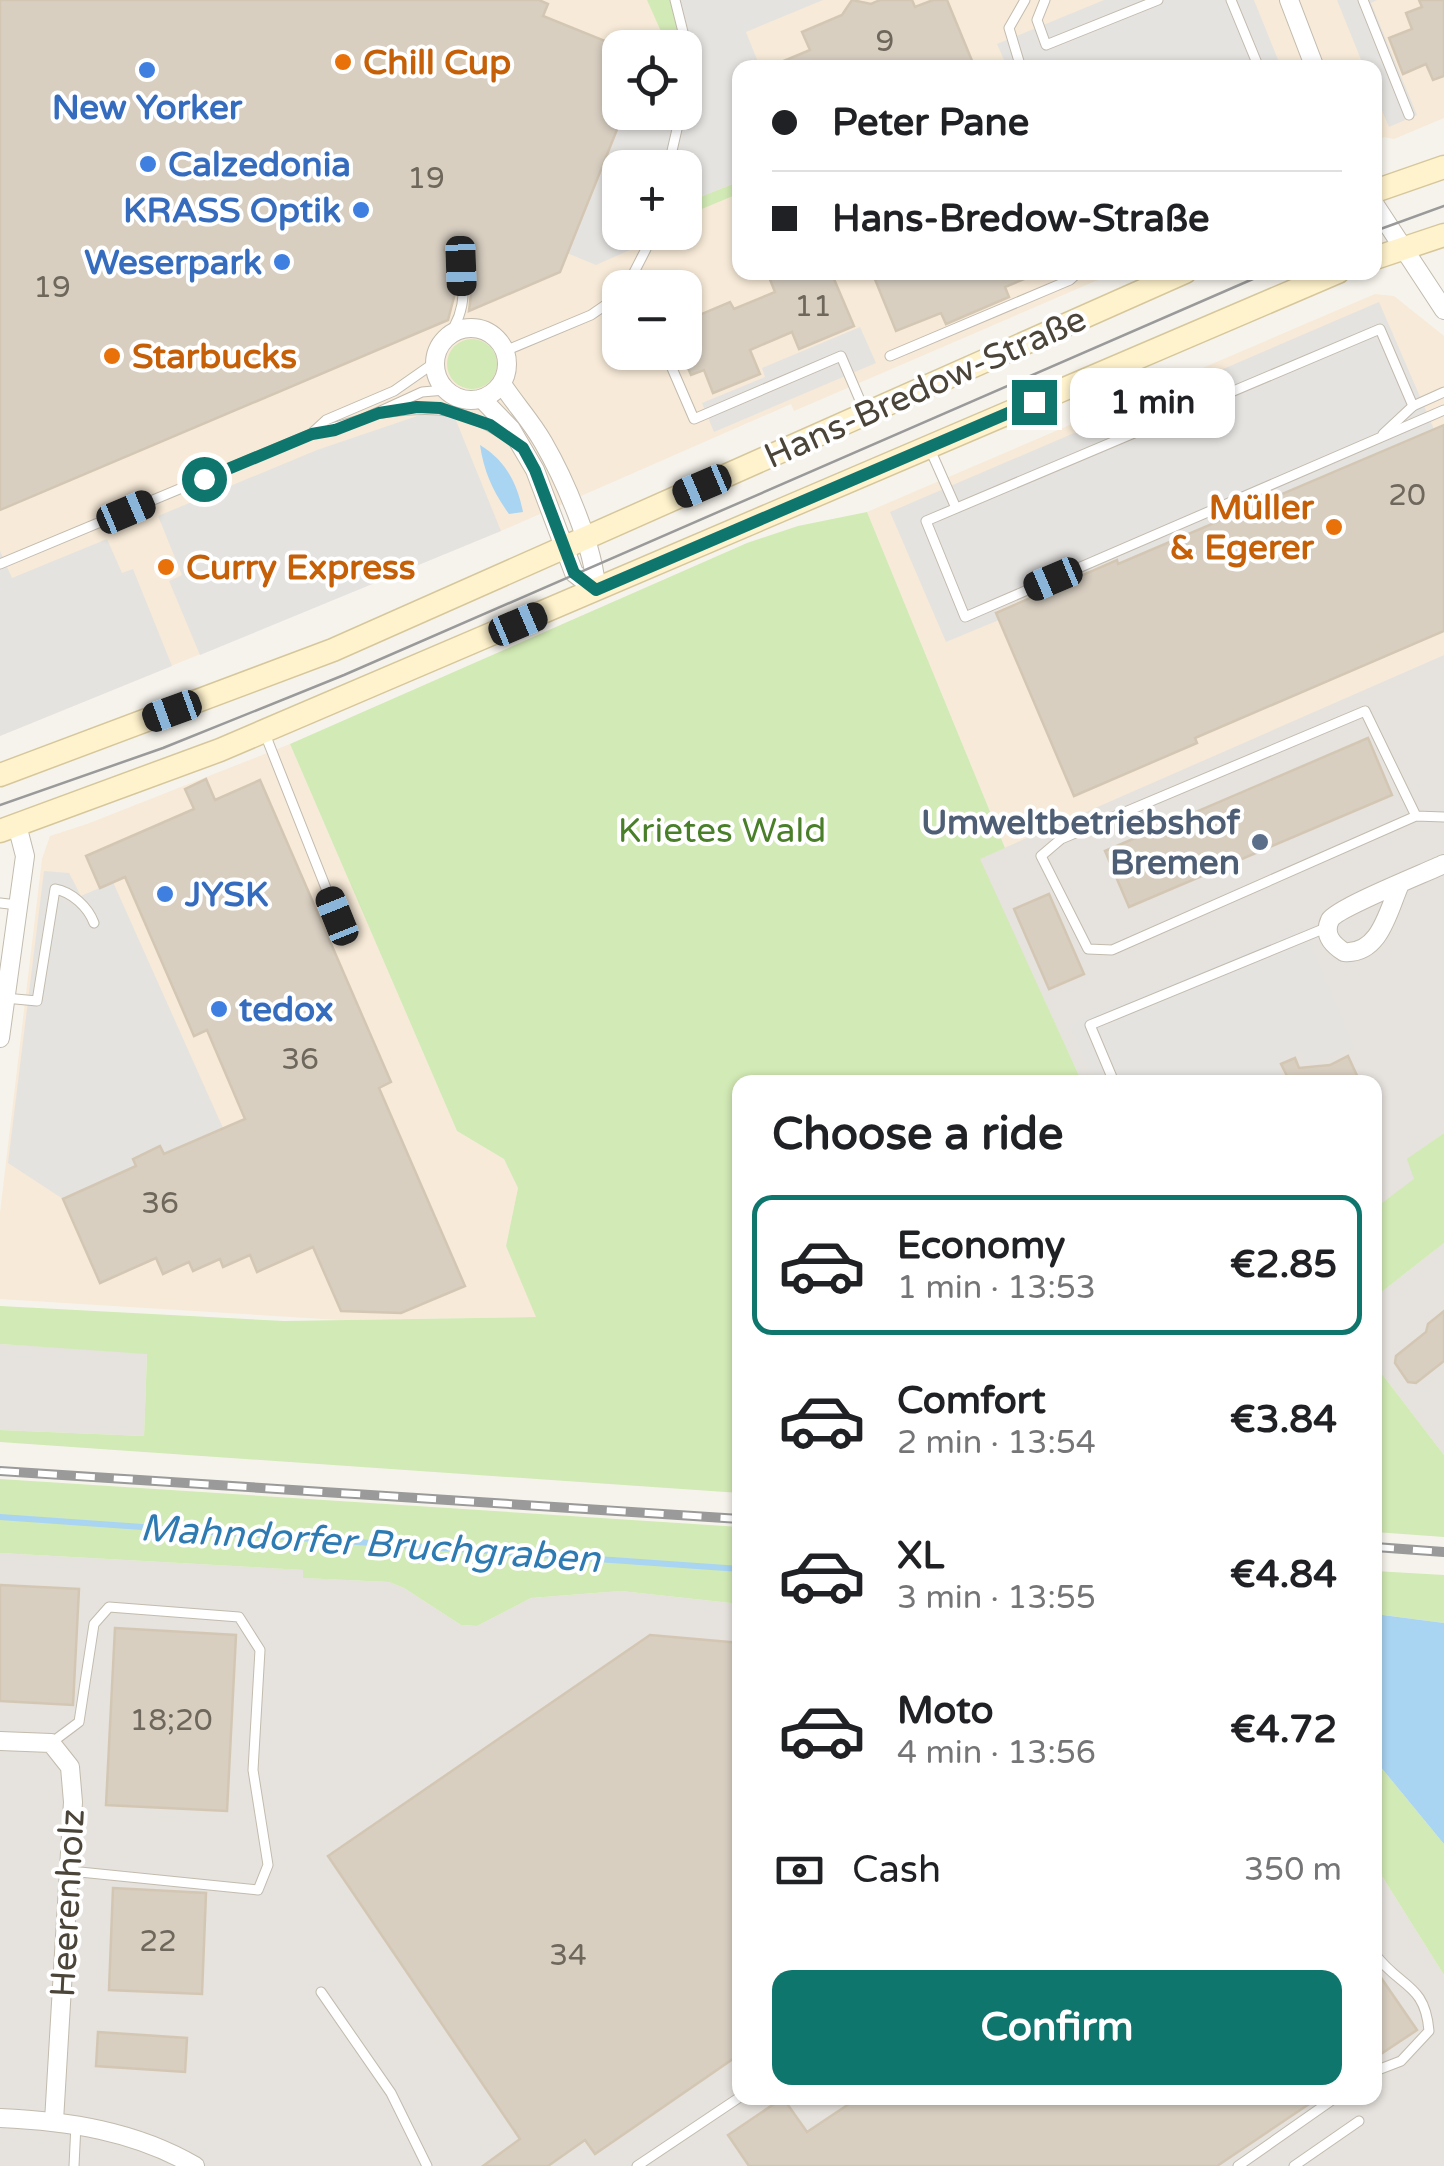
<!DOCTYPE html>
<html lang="en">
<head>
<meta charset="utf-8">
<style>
	:root { --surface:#fff; --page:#f6f6f6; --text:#202124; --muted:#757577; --line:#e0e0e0; --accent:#0f766e }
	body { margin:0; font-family:"Varela Round",sans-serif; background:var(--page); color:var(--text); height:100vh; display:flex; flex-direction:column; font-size:38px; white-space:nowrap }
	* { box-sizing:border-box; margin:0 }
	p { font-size:32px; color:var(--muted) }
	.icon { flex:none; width:55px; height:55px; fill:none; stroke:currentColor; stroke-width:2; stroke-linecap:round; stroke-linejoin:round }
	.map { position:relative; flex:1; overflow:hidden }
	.drawer { position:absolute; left:732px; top:1075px; width:650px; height:1030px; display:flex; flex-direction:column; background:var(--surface); border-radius:20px; box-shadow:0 2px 8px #0004 }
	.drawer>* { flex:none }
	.hud { position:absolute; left:732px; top:60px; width:650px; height:220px; border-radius:20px; box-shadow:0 2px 8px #0004; display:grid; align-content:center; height:220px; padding:0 40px; background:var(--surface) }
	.buttons { position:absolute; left:602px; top:30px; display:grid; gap:20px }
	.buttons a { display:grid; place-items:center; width:100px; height:100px; border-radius:20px; background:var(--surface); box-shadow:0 2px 8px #0004; font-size:50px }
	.end { position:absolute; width:45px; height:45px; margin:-22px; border:12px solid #0f766e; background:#fff; box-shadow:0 0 0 5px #fff }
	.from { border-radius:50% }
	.bubble { position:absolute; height:70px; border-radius:20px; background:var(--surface); box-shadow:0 2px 8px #0004; font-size:32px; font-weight:700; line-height:70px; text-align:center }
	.car { position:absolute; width:30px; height:60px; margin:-30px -15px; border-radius:12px; box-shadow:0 0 8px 2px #0007; background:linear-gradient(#222 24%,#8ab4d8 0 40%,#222 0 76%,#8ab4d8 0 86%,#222 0) }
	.hud b { display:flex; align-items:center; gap:35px; height:95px; font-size:38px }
	.hud b+b { border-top:2px solid var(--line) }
	.hud i { width:25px; height:25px; background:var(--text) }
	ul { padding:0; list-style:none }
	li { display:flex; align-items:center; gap:30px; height:140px; margin:0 20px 15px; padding:0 20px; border:5px solid transparent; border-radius:20px }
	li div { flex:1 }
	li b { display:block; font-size:38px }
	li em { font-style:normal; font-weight:700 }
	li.current { border-color:var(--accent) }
	li>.icon { width:90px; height:90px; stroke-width:1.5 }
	h2 { padding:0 40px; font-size:45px; line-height:120px }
	.pay { display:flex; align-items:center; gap:25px; height:110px; padding:0 40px; font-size:38px }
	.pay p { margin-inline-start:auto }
	.cta { display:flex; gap:20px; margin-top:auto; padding:20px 40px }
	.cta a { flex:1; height:115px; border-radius:20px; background:var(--accent); color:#fff; font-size:40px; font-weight:700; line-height:115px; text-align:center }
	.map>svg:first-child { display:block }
</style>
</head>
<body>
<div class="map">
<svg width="1444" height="2166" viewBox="0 0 1444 2166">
	<rect width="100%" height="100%" fill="#f6f3ec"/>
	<!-- commercial -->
	<g fill="#f7ead8" fill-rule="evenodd">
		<path d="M 0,0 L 1444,0 L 1444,118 L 1394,139 L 1384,137 L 1375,143 L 1375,68 L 740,68 L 740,272 L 1114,273 L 794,411 L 791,404 L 501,531 L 0,736 ZM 620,48 L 685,48 L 685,112 L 620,112 ZM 620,168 L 685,168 L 685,232 L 620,232 ZM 620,288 L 685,288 L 685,352 L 620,352 Z"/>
		<path d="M 1375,294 L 1394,296 L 1444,336 L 1444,655 L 1005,848 L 867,512 Z"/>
		<path d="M 290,744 L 457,1131 L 504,1159 L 518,1188 L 506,1246 L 537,1317 L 340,1320 L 0,1299 L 0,1213 L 42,859 L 50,836 L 87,824 Z"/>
	</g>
	<!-- industrial -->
	<g fill="#e6e2dd">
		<path d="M 1444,655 L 1444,1133 L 1408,1159 L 1415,1179 L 1375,1208 L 1375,1082 L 1082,1082 L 979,859 Z"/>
		<path d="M 1444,1243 L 1444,1455 L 1375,1365 L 1375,1297 Z"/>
		<path d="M 0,1344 L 147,1353 L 144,1436 L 0,1430 Z"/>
		<path d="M 0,1553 L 304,1570 L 304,1578 L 389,1582 L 404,1588 L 461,1625 L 477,1626 L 531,1598 L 621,1591 L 740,1604 L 740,2098 L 1375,2098 L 1375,1865 L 1444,1975 L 1444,2166 L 0,2166 Z"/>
	</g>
	<!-- green -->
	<g fill="#d2eab5">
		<path d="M 647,0 L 675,0 L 685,48 L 668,47 Z"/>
		<path d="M 740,181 L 740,193 L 685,216 L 685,203 Z"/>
		<circle cx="472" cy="364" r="25"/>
		<path d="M 867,512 L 1005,848 L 980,859 L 1082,1082 L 740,1082 L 740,1493 L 0,1442 L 0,1430 L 144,1436 L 147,1354 L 0,1344 L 0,1306 L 284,1321 L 536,1317 L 506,1246 L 518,1188 L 504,1159 L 457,1131 L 290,744 L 747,543 L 798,526 Z"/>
		<path d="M 1444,1133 L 1444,1243 L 1375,1297 L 1375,1208 L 1414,1179 L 1407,1159 Z"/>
		<path d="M 1375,1365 L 1444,1455 L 1444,1537 L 1375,1532 Z"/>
		<path d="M 0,1479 L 740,1527 L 740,1604 L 621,1591 L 531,1598 L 477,1626 L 461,1625 L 404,1588 L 389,1582 L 303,1578 L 303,1570 L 0,1553 Z"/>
		<path d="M 1375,1571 L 1444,1575 L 1444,1623 L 1375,1614 Z"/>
		<path d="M 1375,1760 L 1444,1844 L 1444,1975 L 1375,1865 Z"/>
	</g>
	<!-- parking -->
	<g fill="#e5e3e0">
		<path d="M 675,0 L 823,0 L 746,32 L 760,67 L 740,68 L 740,181 L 685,203 L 685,168 L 620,168 L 620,232 L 650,233 L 648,242 L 596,265 L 567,253 L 624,113 L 685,112 L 687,75 Z"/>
		<path d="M 1104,0 L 1254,0 L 1281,67 L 1007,67 L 997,44 Z"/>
		<path d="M 1337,0 L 1377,0 L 1371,3 L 1417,115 L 1389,127 L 1375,94 L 1375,68 L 1364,67 Z"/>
		<path d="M 1379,302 L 1434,429 L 1139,555 L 1125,579 L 1116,559 L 996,611 L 999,620 L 946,642 L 890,512 Z"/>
		<path d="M 860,327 L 876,363 L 714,432 L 702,403 L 765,377 L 762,368 Z"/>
		<path d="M 429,412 L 455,418 L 501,531 L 200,655 L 169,581 L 182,575 L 158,516 L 317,450 Z"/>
		<path d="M 107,539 L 122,573 L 133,569 L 172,666 L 0,736 L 0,551 L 12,578 Z"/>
		<path d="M 44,871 L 69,873 L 81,896 L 113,882 L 223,1128 L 164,1154 L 160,1147 L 133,1158 L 136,1166 L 63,1199 L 8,1163 Z"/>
		<path d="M 1304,928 L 1354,1048 L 1322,1061 L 1306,1063 L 1300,1051 L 1278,1060 L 1284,1082 L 1093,1082 L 1069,1024 Z"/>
	</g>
	<!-- water -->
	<g fill="#a9d4f2">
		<path d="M 480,445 C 506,461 517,483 523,512 L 509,514 C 493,492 484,472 480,445 Z"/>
		<path d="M 1375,1614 L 1444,1623 L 1444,1844 L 1375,1760 Z"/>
	</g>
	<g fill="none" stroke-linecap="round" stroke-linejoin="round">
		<!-- stream -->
		<path stroke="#a9d4f2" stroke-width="6" d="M 0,1517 L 740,1569"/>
	</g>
	<!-- building -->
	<g fill="#d8cfc1" stroke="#d3c7b4" stroke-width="2.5">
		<path d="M 0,0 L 539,0 L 548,4 L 543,16 L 620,47 L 620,112 L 624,112 L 560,272 L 469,311 L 471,294 L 469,270 L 459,246 L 449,242 L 444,250 L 453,273 L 455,293 L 448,320 L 0,510 Z"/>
		<path d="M 852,0 L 871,4 L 880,0 L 912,0 L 915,7 L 933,0 L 947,0 L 975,68 L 767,68 L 810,50 L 802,32 L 842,15 Z"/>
		<path d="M 1419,0 L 1444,0 L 1444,76 L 1433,80 L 1426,64 L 1403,74 L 1389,38 L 1412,29 L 1406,13 L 1422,7 Z"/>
		<path d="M 767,272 L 831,272 L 854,326 L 799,349 L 792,332 L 750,350 L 760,374 L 713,393 L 704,370 L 691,375 L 681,352 L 685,352 L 685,321 L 730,302 L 734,309 L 775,292 Z"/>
		<path d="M 872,272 L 1039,272 L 1039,273 L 1005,287 L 1009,297 L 946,324 L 941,313 L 896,331 Z"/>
		<path d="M 1444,425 L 1444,631 L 1195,738 L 1197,743 L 1074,796 L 996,613 L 1117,560 L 1118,564 Z"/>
		<path d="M 1368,738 L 1392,795 L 1129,907 L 1105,851 Z"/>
		<path d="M 206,779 L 215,800 L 260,780 L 391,1082 L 379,1088 L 465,1286 L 401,1313 L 341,1311 L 313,1247 L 257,1272 L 250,1255 L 223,1267 L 220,1259 L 193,1271 L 189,1262 L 163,1274 L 156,1258 L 100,1283 L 63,1199 L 136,1166 L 133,1159 L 160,1146 L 164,1154 L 245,1119 L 207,1030 L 194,1036 L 125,877 L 100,888 L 86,856 L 194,809 L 185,789 Z"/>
		<path d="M 1049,894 L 1084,974 L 1049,989 L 1014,909 Z"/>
		<path d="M 1348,1056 L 1360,1082 L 1290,1082 L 1281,1064 L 1295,1058 L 1299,1068 L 1330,1065 Z"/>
		<path d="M 1444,1311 L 1444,1361 L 1416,1383 L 1408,1382 L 1395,1363 L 1396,1356 L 1426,1332 L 1428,1324 Z"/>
		<path d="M 0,1585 L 79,1589 L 73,1705 L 0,1701 Z"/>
		<path d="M 115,1628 L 236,1635 L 227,1811 L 106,1805 Z"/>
		<path d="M 650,1635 L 740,1643 L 740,2054 L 595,2154 L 585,2140 L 548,2166 L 483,2166 L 520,2139 L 328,1856 Z"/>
		<path d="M 113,1888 L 206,1893 L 202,1994 L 109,1990 Z"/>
		<path d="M 1375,1969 L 1417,2030 L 1375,2058 Z"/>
		<path d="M 98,2032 L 187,2038 L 185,2072 L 96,2066 Z"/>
		<path d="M 783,2098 L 807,2132 L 858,2098 L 1318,2098 L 1217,2166 L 749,2166 L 728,2135 Z"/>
	</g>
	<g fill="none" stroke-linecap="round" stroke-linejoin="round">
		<!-- service casing -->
		<g stroke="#c2bbae" stroke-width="11">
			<g id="service">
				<path d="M 675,0 L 688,52 L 685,90"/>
				<path d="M 1045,0 L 1037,20 L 1046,45 L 1158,0"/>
				<path d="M 1231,0 L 1259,68"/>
				<path d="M 1363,0 L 1409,115"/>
				<path d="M 1021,68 L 1009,28 L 1025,0"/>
				<path d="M 668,168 L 681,112"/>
				<path d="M 626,288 L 646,249 L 650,232"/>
				<path d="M 448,336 C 467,311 468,277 452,250"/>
				<path d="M 505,351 L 591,315 L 620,295"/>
				<path d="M 665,352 L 694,419 L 841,356 L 865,412"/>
				<path d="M 890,356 L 1070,280 L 1079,272"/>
				<path d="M 1413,406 L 1380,329 L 926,521 L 965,617 L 1444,410"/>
				<path d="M 382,413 C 438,405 465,408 513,441"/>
				<path d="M 313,432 L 326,420 L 394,391 L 434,363"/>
				<path d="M 1383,434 L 1413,406 L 1444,392"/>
				<path d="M 929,447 L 956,508"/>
				<path d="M 0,564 L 311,434 L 363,419 L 422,392 L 445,390"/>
				<path d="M 265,734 L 337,916"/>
				<path d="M 1416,816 L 1365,711 L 1061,839 L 1041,856 L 1088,949 L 1112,950 L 1416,816 L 1444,817"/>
				<path d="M 0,903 L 18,905"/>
				<path d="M 5,998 L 37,1001 L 55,889 C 72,892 88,907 94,923"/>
				<path d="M 1114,1082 L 1090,1025 L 1328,927"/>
				<path d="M 51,1743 L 79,1722 L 94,1624 L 109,1607 L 239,1617 L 260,1650 L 253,1770 L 268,1865 L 258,1890 L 70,1871"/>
				<path d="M 1375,1954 C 1400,1988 1425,1983 1429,2031 L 1401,2061 L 1375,2071"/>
				<path d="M 321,1992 L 391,2093 L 427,2166"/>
				<path d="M 74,2166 L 76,2124"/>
				<path d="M 637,2166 L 740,2097"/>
				<path d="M 1238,2166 L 1335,2098"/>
				<path d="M 1294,2166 L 1359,2121"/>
			</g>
		</g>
		<!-- minor casing -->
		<g stroke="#c2bbae" stroke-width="20">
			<g id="minor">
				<path d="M 1289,0 L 1315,68"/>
				<path d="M 1375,205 L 1444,310"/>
				<circle cx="471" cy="364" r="36"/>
				<path d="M 502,384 C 515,404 531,421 543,442 C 564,478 595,549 596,590"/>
				<path d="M 483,400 L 511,429 L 535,470 L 574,573 L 596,590"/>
				<path d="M 1400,884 C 1388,911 1380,955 1344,952 C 1333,945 1323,935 1330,920 C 1337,908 1425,873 1444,864"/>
				<path d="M 0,1038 L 25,856 L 17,825"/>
				<path d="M 0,1741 L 51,1743 L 70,1767 L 73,1802 L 54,2121"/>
				<path d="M 0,2118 C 68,2121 135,2131 195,2166"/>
			</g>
		</g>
		<!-- secondary casing -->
		<g stroke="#d6c79b" stroke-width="25">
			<g id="secondary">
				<path d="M 1375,191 L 1444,167"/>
				<path d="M 1375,258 L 1444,235"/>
				<path d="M 0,775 L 333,650 L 1185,272"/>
				<path d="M 0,831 L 220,750 L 1338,272"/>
			</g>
		</g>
		<!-- service -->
		<use href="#service" stroke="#fff" stroke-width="9"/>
		<!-- minor -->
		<use href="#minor" stroke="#fff" stroke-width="18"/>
		<!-- secondary -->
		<use href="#secondary" stroke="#fff3cd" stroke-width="22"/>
		<!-- tram -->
		<g stroke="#9a9a9a" stroke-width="2.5">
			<path d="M 1375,231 L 1444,206"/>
			<path d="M 0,805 L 163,748 L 344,675 L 1269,272"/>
		</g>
		<!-- rail casing -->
		<g stroke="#9a9a9a" stroke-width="10">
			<g id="rail">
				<path d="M 0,1471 L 740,1519"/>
				<path d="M 1375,1547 L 1444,1552"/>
			</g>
		</g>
		<!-- rail -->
		<use href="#rail" stroke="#fff" stroke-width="6" stroke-dasharray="19" stroke-linecap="butt"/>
	</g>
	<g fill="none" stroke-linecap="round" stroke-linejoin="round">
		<!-- route -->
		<path stroke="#0f766e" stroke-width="12" d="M 204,479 L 312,434 L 335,430 L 379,413 L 417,407 L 440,408 L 490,425 L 523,448 L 535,470 L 574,573 L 596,590 L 1034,402"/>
	</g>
	<!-- markers -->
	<g fill="#e8710a" stroke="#fff" stroke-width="4">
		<circle cx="343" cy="62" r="10"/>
		<circle cx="112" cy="356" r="10"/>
		<circle cx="1334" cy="527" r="10"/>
		<circle cx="166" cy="567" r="10"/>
	</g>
	<g fill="#3f7fe0" stroke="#fff" stroke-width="4">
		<circle cx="147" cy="70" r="10"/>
		<circle cx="148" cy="164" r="10"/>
		<circle cx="361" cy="210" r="10"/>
		<circle cx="282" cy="262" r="10"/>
		<circle cx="165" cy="894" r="10"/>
		<circle cx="219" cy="1009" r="10"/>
	</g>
	<circle fill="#5c6f8a" stroke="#fff" stroke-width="4" cx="1260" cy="842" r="10"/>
	<g text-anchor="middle" stroke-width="8" stroke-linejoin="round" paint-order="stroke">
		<!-- number labels -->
		<g font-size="30" fill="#6e675b">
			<text x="885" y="51">9</text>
			<text x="426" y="188">19</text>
			<text x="52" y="297">19</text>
			<text x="813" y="316">11</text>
			<text x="1407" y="505">20</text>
			<text x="300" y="1069">36</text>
			<text x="160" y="1213">36</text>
			<text x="171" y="1730">18;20</text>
			<text x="158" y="1951">22</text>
			<text x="568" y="1965">34</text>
		</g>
		<!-- food labels -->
		<g font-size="35" font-weight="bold" fill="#c56008" stroke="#fff" text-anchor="start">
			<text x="363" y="74">Chill Cup</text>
			<text x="132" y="368">Starbucks</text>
			<text x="1314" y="519" text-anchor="end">Müller<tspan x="1314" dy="40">&amp; Egerer</tspan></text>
			<text x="186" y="579">Curry Express</text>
		</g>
		<!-- shop labels -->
		<g font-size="35" font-weight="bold" fill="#366cbe" stroke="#fff" text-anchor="start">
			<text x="147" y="119" text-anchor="middle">New Yorker</text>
			<text x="168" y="176">Calzedonia</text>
			<text x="341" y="222" text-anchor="end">KRASS Optik</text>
			<text x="262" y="274" text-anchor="end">Weserpark</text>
			<text x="185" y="906">JYSK</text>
			<text x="239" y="1021">tedox</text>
		</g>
		<!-- street labels -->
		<g font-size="35" fill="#4b4439" stroke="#fff">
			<text transform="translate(925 387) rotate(-24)" y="12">Hans-Bredow-Straße</text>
			<text transform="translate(67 1903) rotate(-87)" y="12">Heerenholz</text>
		</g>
		<!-- service labels -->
		<g font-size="35" font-weight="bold" fill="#4e5e75" stroke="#fff" text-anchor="end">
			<text x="1240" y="834">Umweltbetriebshof<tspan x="1240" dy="40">Bremen</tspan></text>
		</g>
		<!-- park labels -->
		<g font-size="35" fill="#4a7f2a" stroke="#fff">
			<text x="722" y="842">Krietes Wald</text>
		</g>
		<!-- water labels -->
		<g font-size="38" font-style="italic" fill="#2e7ab2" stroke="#fff">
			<text transform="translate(370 1543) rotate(4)" y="13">Mahndorfer Bruchgraben</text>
		</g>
	</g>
</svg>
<div class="buttons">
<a><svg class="icon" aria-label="locate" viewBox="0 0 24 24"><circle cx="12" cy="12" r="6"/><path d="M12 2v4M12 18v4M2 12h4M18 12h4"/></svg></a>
<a>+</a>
<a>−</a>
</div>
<i class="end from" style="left:204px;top:479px"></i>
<i class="end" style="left:1034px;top:402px"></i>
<div class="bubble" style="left:1070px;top:368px;width:165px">1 min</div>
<i class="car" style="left:461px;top:266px;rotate:178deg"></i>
<i class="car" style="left:702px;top:486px;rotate:247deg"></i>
<i class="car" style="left:126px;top:512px;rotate:67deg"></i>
<i class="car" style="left:1053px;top:579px;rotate:247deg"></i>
<i class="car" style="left:518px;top:624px;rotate:67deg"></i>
<i class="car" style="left:172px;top:711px;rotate:250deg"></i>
<i class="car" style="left:337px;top:916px;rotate:338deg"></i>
<div class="hud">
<b><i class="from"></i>Peter Pane</b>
<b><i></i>Hans-Bredow-Straße</b>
</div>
<section class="drawer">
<h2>Choose a ride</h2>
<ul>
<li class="current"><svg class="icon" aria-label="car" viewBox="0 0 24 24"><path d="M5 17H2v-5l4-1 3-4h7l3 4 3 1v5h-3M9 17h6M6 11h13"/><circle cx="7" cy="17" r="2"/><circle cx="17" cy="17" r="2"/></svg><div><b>Economy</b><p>1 min · 13:53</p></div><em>€2.85</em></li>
<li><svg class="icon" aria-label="car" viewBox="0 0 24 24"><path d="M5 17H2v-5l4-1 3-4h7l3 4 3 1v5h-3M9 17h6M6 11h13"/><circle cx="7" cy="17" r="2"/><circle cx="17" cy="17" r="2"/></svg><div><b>Comfort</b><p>2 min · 13:54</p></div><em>€3.84</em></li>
<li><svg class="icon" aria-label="car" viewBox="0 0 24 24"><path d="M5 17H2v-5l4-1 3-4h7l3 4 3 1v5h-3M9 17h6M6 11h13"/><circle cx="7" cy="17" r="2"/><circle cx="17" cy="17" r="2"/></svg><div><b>XL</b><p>3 min · 13:55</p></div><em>€4.84</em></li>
<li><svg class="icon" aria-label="car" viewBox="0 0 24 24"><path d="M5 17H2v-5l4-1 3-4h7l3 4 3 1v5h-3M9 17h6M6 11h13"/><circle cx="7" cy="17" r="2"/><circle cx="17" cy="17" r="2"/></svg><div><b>Moto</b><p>4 min · 13:56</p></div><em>€4.72</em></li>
</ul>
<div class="pay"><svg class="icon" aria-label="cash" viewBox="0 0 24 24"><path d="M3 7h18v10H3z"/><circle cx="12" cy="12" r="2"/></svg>Cash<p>350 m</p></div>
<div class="cta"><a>Confirm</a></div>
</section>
</div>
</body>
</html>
